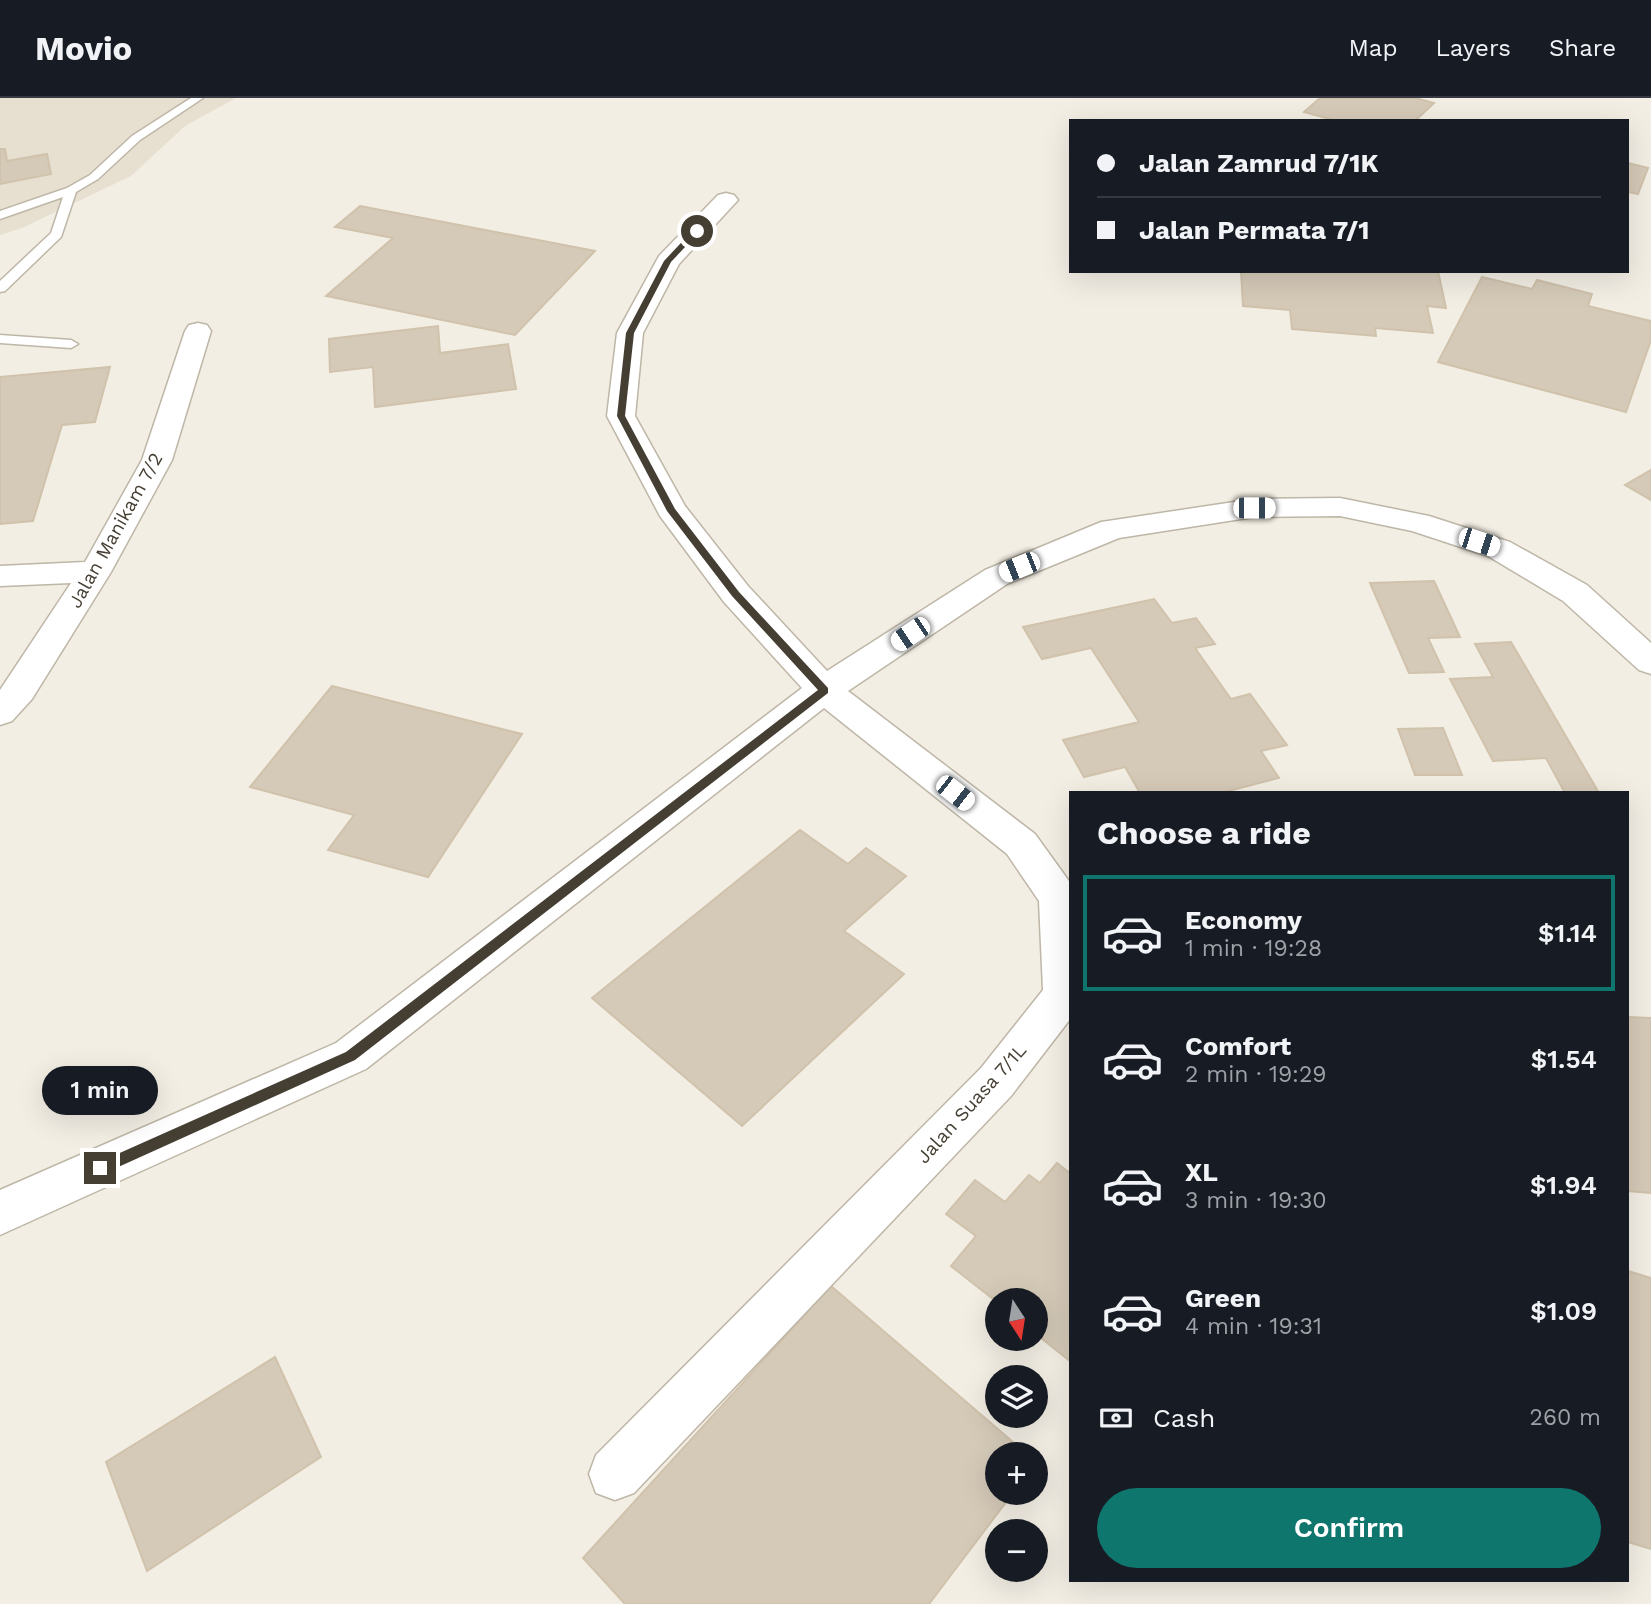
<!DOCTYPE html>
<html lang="en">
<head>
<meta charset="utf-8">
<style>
	:root { --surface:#171b24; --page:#20242c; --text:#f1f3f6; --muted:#9ea1a6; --line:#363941; --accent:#0f766e }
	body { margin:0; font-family:"Work Sans",sans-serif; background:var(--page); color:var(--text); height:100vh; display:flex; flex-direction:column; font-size:26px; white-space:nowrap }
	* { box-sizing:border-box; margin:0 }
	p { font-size:23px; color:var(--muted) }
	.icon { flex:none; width:38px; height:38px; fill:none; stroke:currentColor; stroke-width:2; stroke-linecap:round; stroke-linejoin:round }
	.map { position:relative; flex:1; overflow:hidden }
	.details { position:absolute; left:1069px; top:693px; width:560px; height:791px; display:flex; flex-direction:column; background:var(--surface); border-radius:0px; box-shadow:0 7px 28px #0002 }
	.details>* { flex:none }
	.banner { position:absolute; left:1069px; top:21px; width:560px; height:154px; border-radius:0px; box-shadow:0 7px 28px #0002; display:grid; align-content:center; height:154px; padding:0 28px; background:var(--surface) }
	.needle { width:46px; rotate:168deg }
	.controls { position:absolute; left:985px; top:1190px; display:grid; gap:14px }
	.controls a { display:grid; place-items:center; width:63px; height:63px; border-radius:50%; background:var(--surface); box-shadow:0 7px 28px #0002; font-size:35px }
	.end { position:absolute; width:32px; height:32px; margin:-16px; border:9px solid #453e33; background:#fff; box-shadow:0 0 0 4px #fff }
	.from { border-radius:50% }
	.bubble { position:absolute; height:49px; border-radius:24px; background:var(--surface); box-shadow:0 7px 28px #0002; font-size:23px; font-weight:600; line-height:49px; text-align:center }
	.car { position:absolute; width:21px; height:42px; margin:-21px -10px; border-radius:9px; box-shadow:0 0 5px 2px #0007; background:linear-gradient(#fff 24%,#345 0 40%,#fff 0 76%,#345 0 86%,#fff 0) }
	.banner b { display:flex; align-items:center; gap:24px; height:66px; font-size:26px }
	.banner b+b { border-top:2px solid var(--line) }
	.banner i { width:18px; height:18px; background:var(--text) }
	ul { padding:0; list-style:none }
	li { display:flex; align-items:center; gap:21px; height:116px; margin:0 14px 10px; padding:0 14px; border:4px solid transparent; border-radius:0px }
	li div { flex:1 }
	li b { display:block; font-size:26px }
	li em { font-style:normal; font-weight:600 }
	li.current { border-color:var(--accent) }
	li>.icon { width:63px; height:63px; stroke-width:1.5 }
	h2 { padding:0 28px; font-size:32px; line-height:84px }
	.pay { display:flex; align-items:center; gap:18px; height:77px; padding:0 28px; font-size:26px }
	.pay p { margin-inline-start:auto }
	.primary-button { display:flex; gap:14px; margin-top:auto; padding:14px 28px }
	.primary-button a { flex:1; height:80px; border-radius:42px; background:var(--accent); color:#fff; font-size:28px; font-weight:600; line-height:80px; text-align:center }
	header { display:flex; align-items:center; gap:42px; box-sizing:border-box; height:98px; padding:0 35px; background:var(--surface); border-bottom:2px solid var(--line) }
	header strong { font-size:33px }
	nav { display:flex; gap:38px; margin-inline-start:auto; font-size:24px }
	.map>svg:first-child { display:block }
</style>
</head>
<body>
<header>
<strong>Movio</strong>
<nav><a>Map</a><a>Layers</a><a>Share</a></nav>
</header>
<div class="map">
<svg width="1651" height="1506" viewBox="0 0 1651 1506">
	<rect width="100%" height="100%" fill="#f3eee4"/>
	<!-- residential -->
	<path fill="#e7e0d1" d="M 0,0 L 236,0 L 185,28 L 131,78 L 22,130 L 0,137 Z"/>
	<!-- building -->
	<g fill="#d5cab8" stroke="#d0c2ab" stroke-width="2">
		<path d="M 1320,0 L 1415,0 L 1434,5 L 1415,23 L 1337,23 L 1304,14 Z"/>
		<path d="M 0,51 L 5,51 L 7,63 L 47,56 L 51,76 L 0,86 Z"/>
		<path d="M 1628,65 L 1648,70 L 1638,96 L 1628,94 Z"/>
		<path d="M 360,108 L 595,153 L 515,237 L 326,198 L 393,140 L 335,129 Z"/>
		<path d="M 1241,173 L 1438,173 L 1446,210 L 1427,208 L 1433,235 L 1375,230 L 1376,238 L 1292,231 L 1290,212 L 1243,208 Z"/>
		<path d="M 1482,179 L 1532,191 L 1537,182 L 1592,196 L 1588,208 L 1651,223 L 1651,242 L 1626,314 L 1438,264 Z"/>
		<path d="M 438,228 L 440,255 L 508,246 L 516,291 L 375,309 L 373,269 L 330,274 L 329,241 Z"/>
		<path d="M 110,269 L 95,324 L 62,327 L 33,423 L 0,426 L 0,279 Z"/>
		<path d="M 1651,372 L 1651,402 L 1625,387 Z"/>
		<path d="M 1434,483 L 1460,539 L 1428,540 L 1444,574 L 1409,575 L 1370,485 Z"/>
		<path d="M 1154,501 L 1172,525 L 1196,520 L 1215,546 L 1195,550 L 1231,601 L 1250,596 L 1287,647 L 1261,653 L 1279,680 L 1221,695 L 1140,695 L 1125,669 L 1084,679 L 1063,642 L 1139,624 L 1091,550 L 1042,561 L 1023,529 Z"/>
		<path d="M 1511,544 L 1599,695 L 1565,695 L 1546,660 L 1493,663 L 1450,581 L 1493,579 L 1475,546 Z"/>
		<path d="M 332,588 L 522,636 L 428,779 L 328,752 L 354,717 L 250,689 Z"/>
		<path d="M 1443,630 L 1462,677 L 1415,677 L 1398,631 Z"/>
		<path d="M 800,732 L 848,766 L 866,750 L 906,778 L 844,833 L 904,876 L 742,1028 L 592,900 Z"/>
		<path d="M 1628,919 L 1651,920 L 1651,1095 L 1628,1093 Z"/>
		<path d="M 1057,1065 L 1071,1076 L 1071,1264 L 1036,1236 L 1036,1202 L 998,1202 L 998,1205 L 951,1168 L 976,1138 L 946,1116 L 975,1082 L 1005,1104 L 1029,1077 L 1040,1085 Z"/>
		<path d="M 1628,1173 L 1651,1180 L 1651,1451 L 1628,1444 Z"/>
		<path d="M 831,1188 L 1027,1356 L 998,1356 L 998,1395 L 1013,1395 L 929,1506 L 625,1506 L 583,1460 Z"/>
		<path d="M 275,1259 L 321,1359 L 147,1473 L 106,1364 Z"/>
	</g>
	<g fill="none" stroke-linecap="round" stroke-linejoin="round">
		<!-- lane casing -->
		<g stroke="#beb6a6" stroke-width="3">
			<g id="lane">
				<path d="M 191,0 L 203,0 L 140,42 L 98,81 L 76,94 L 61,139 L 5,193 L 0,194 L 0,183 L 51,135 L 63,99 L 0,121 L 0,113 L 67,90 L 90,77 L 132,38 Z"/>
				<path d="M 0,237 L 71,242 L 78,246 L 71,250 L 0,245 Z"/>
			</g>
		</g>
		<!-- street casing -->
		<g stroke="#beb6a6" stroke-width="3">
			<g id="street">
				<path d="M 726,95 L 734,97 L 738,102 L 679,166 L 643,235 L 635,318 L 685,408 L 748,488 L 827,573 L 985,472 L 1101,424 L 1254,401 L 1340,400 L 1429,418 L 1510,444 L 1587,487 L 1651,545 L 1651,576 L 1639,572 L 1563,503 L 1488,458 L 1412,433 L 1340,418 L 1254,419 L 1119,440 L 1007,486 L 848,593 L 1035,736 L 1071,786 L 1071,920 L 1011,998 L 634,1395 L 615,1402 L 596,1395 L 589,1376 L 596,1357 L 981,970 L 1043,892 L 1039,803 L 1007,756 L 824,610 L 366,971 L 0,1137 L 0,1092 L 336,945 L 802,590 L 724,504 L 660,418 L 607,318 L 617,235 L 659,158 L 718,97 Z"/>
				<path d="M 198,225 L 207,227 L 211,233 L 172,362 L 111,474 L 32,601 L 12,623 L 0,627 L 0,592 L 71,485 L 0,488 L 0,468 L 85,464 L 142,362 L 185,233 L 189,227 Z"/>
			</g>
		</g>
		<!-- lane -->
		<use href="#lane" fill="#fff" fill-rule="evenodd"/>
		<!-- street -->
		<use href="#street" fill="#fff" fill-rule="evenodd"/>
	</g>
	<!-- route -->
	<path fill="#453e33" d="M 694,131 L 700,133 L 671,164 L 634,235 L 625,318 L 675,411 L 739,494 L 828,590 L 828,595 L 355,962 L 105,1075 L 95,1075 L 95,1066 L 346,954 L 818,592 L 732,498 L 667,413 L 617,318 L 626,235 L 664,163 Z"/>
	<g text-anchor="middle" stroke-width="5" stroke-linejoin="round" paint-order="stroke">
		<!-- street labels -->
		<g font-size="19" fill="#453e33" stroke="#fff">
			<text transform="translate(115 432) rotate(-61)" y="7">Jalan Manikam 7/2</text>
			<text transform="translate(971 1005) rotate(-48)" y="7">Jalan Suasa 7/1L</text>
		</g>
	</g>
</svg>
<div class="controls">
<a><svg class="needle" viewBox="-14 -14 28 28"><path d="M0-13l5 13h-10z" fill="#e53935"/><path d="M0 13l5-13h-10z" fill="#9ea1a6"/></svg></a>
<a><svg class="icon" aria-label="layers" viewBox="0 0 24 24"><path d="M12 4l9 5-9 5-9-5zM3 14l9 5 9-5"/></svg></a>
<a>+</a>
<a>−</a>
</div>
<i class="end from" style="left:697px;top:133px"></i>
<i class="end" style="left:100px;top:1070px"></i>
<div class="bubble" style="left:42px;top:968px;width:116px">1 min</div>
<i class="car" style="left:1254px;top:410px;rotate:90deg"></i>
<i class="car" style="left:1479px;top:444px;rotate:108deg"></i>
<i class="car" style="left:1019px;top:469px;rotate:248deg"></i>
<i class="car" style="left:910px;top:536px;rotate:236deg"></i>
<i class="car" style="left:955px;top:695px;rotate:128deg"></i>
<div class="banner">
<b><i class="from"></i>Jalan Zamrud 7/1K</b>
<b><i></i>Jalan Permata 7/1</b>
</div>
<section class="details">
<h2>Choose a ride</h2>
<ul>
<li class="current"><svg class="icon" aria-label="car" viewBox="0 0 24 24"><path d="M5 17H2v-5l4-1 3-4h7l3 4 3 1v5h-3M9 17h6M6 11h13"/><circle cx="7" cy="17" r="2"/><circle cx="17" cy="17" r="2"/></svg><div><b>Economy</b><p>1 min · 19:28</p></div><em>$1.14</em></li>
<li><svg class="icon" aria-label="car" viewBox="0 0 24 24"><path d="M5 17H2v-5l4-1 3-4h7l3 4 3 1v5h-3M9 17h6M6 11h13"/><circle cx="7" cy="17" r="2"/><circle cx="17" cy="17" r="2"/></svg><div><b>Comfort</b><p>2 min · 19:29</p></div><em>$1.54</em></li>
<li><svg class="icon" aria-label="car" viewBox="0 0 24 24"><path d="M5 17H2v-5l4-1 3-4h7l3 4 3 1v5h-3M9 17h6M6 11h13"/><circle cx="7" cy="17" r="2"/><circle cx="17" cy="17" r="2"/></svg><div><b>XL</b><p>3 min · 19:30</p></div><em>$1.94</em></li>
<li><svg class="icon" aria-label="car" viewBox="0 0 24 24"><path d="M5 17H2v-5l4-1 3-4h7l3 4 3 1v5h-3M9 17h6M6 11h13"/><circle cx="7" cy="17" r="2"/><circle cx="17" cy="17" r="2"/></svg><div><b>Green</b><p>4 min · 19:31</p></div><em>$1.09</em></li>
</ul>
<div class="pay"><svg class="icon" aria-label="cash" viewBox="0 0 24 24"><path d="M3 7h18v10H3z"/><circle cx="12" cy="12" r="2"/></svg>Cash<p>260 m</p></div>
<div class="primary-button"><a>Confirm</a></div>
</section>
</div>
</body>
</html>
